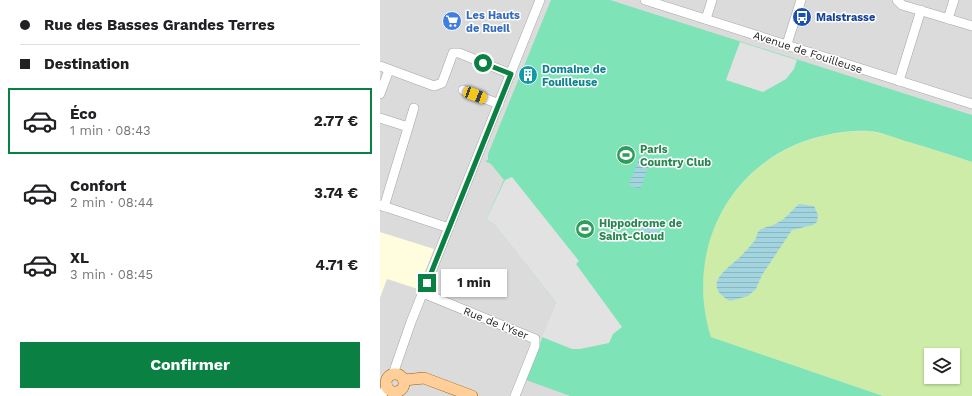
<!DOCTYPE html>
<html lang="fr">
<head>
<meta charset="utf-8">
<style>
	:root { --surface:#fff; --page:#f2f2f2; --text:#202124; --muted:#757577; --line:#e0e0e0; --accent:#0b8043 }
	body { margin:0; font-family:"Work Sans",sans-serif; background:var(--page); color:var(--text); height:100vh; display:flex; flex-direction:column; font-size:15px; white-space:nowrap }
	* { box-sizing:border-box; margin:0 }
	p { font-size:13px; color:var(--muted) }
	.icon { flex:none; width:22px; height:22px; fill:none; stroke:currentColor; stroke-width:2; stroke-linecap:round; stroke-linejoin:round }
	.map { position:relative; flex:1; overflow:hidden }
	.drawer { display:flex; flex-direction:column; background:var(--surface); width:380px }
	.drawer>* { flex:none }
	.hud { display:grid; align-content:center; height:88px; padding:0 20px; background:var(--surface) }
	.tools { position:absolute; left:544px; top:348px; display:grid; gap:8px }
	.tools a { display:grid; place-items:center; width:36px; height:36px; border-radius:0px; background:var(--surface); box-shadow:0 1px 3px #0004; font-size:20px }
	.end { position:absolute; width:18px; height:18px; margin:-9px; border:5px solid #0b8043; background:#fff; box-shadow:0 0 0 2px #fff }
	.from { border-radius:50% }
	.bubble { position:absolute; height:28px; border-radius:0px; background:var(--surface); box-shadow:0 1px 3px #0004; font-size:13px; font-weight:700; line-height:28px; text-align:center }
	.car { position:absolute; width:12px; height:24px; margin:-12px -6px; border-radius:5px; box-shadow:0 0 3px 1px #0007; background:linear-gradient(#f5c518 24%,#345 0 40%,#f5c518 0 76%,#345 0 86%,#f5c518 0) }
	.hud b { display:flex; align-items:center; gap:14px; height:38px; font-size:15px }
	.hud b+b { border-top:1px solid var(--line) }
	.hud i { width:10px; height:10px; background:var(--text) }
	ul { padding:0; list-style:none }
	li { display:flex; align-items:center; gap:12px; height:66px; margin:0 8px 6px; padding:0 12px; border:2px solid transparent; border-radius:0px }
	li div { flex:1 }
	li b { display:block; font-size:15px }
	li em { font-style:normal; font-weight:700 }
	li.selected { border-color:var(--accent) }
	li>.icon { width:36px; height:36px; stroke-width:1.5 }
	.action { display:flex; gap:8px; margin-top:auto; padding:8px 20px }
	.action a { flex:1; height:46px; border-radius:0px; background:var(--accent); color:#fff; font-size:16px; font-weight:700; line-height:46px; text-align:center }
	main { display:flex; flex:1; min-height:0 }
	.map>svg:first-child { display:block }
</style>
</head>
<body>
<main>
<section class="drawer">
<div class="hud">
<b><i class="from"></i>Rue des Basses Grandes Terres</b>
<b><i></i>Destination</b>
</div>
<ul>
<li class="selected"><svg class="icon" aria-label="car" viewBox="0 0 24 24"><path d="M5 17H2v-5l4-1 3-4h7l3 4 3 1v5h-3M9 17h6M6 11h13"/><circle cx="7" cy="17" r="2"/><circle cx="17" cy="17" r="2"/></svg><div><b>Éco</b><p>1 min · 08:43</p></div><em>2.77 €</em></li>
<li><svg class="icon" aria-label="car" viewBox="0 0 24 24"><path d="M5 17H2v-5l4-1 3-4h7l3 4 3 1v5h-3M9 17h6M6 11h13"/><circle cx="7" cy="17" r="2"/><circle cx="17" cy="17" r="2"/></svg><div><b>Confort</b><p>2 min · 08:44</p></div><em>3.74 €</em></li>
<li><svg class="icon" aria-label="car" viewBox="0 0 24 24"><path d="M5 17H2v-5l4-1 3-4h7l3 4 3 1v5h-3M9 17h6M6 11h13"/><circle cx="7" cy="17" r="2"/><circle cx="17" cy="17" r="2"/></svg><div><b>XL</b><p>3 min · 08:45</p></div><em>4.71 €</em></li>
</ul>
<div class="action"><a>Confirmer</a></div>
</section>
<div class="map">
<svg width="592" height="396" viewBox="0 0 592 396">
	<defs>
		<pattern id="water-rules" width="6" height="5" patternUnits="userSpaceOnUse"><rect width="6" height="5" fill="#a2d5e0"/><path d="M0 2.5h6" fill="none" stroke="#8bb6c0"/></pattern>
	</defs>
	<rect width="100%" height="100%" fill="#f0ebe4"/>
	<!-- residential -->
	<path fill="#dcdbdb" d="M 0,0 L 592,0 L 592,115 L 417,60 L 199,261 L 176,303 L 146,379 L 190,396 L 0,396 Z"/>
	<!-- education -->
	<path fill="#fffddd" d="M 0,232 L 54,249 L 38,289 L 7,279 L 0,298 Z"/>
	<!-- grass -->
	<path fill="#cdeca7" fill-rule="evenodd" d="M 488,131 L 508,135 L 592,162 L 592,396 L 503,396 L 331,337 C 297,227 375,130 488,131 ZM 551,355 L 573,355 L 573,377 L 551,377 Z"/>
	<!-- pitch -->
	<path fill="#7ee3b7" d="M 171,0 L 230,0 L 592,115 L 592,162 C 571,155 550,148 529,142 C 515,138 502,132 488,131 C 468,130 447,134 428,140 C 345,168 305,254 331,337 L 503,396 L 190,396 L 146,380 L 176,302 L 114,224 L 106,220 L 124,180 L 111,164 L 105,161 L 108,160 L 108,154 Z"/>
	<!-- parking -->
	<g fill="#e2e2e2">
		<path d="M 360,42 L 417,60 L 414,69 L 406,79 L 383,92 L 346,80 Z"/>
		<path d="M 132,177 L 199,261 L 196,264 L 242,327 L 233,334 L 229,343 L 200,349 L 192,349 L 162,337 L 176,302 L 114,224 L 106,220 L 125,180 Z"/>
	</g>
	<!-- water -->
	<g fill="url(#water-rules)">
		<path d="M 260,156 L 271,160 L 260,189 L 249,185 Z"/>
		<path d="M 419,204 L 434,206 L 438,215 L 437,222 L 433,225 L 412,230 L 382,275 L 376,289 L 368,296 L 350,301 C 321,285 346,270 360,257 C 365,252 373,244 376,238 C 376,238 378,232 378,232 C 382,227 390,227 395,224 C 405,220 411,211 419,204 Z"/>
		<path d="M 261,222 L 273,225 L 277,223 L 280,229 L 271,234 L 259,229 L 258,226 Z"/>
	</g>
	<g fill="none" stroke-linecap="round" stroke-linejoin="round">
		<!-- minor casing -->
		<g stroke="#a5a5a5" stroke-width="10">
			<g id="minor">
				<path d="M 265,0 L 592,104"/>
				<path d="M 517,0 L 522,5 L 592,26"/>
				<path d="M 326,19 L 332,0"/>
				<path d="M 568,19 L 574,0"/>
				<path d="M 407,44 L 421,0"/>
				<path d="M 0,66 L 54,86 L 62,83 L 73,53 L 79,53 L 131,74"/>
				<path d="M 519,81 L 541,10"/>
				<path d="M 83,90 L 119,104"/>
				<path d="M 0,94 L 9,70"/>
				<path d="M 0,118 L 28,127"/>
				<path d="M 0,205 L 69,228"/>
				<path d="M 4,207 L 34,108"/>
				<path d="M 43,293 L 155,339 L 155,346 L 135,396"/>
				<path d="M 13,374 L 31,322 L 160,0"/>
				<path d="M 1,396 L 8,386"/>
			</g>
		</g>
		<!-- major casing -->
		<g stroke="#985e00" stroke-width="12">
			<g id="major">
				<circle cx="15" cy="383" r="9"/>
				<path d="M 24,380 L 44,378 L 92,396"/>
			</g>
		</g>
		<!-- minor -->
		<use href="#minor" stroke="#fff" stroke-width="9"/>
		<!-- major -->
		<use href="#major" stroke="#ffce99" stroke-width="11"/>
	</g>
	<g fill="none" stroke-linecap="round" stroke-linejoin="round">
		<!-- route -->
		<path stroke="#0b8043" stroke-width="5" d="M 47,283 L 131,74 L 103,63"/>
	</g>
	<!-- icons -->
	<defs>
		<g id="bus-disc" transform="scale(1)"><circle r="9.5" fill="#1a4fb4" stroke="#fff"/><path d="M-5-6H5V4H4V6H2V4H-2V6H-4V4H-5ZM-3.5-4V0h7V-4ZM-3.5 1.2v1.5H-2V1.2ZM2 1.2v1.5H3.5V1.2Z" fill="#fff"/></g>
		<g id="supermarket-disc" transform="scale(1)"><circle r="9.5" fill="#3f7fe0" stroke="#fff"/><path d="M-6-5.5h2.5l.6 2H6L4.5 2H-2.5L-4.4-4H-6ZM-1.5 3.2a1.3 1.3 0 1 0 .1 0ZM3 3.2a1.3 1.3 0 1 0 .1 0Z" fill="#fff"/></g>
		<g id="building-disc" transform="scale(1)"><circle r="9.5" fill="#0f9aa8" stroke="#fff"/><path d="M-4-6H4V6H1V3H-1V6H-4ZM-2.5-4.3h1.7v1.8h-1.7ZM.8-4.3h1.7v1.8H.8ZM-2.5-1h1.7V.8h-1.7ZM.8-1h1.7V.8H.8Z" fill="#fff"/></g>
		<g id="stadium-disc" transform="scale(1)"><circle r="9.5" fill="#2e9e5b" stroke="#fff"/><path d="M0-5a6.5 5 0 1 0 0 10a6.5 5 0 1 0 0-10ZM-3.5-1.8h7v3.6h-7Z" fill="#fff"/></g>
	</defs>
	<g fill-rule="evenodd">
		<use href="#bus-disc" x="422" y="17"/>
		<use href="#supermarket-disc" x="72" y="21"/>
		<use href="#building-disc" x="148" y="75"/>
		<use href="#stadium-disc" x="246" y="155"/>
		<use href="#stadium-disc" x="205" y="229"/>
	</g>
	<g text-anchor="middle" stroke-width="3" stroke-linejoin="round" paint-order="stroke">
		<!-- shop labels -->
		<g font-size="11" font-weight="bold" fill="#366cbe" stroke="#fff" text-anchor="start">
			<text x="86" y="19">Les Hauts<tspan x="86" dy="13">de Rueil</tspan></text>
		</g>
		<!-- transit labels -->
		<g font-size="11" font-weight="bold" fill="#164399" stroke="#fff" text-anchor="start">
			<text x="436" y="21">Maistrasse</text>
		</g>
		<!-- street labels -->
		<g font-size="11" fill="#1e1e1e" stroke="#fff">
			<text transform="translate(428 52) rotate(18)" y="4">Avenue de Fouilleuse</text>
			<text transform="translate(116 323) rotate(22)" y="4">Rue de l'Yser</text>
		</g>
		<!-- culture labels -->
		<g font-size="11" font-weight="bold" fill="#0d838f" stroke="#fff" text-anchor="start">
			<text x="162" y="73">Domaine de<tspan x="162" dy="13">Fouilleuse</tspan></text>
		</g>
		<!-- leisure labels -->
		<g font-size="11" font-weight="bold" fill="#27864d" stroke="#fff" text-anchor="start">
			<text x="260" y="153">Paris<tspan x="260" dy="13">Country Club</tspan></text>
			<text x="219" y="227">Hippodrome de<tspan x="219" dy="13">Saint-Cloud</tspan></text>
		</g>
	</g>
</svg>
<div class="tools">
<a><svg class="icon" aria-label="layers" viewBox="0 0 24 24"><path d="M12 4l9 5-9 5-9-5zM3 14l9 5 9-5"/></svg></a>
</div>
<i class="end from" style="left:103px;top:63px"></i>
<i class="end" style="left:47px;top:283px"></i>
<div class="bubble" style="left:61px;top:269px;width:66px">1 min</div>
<i class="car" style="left:95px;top:95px;rotate:111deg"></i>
</div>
</main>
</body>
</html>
